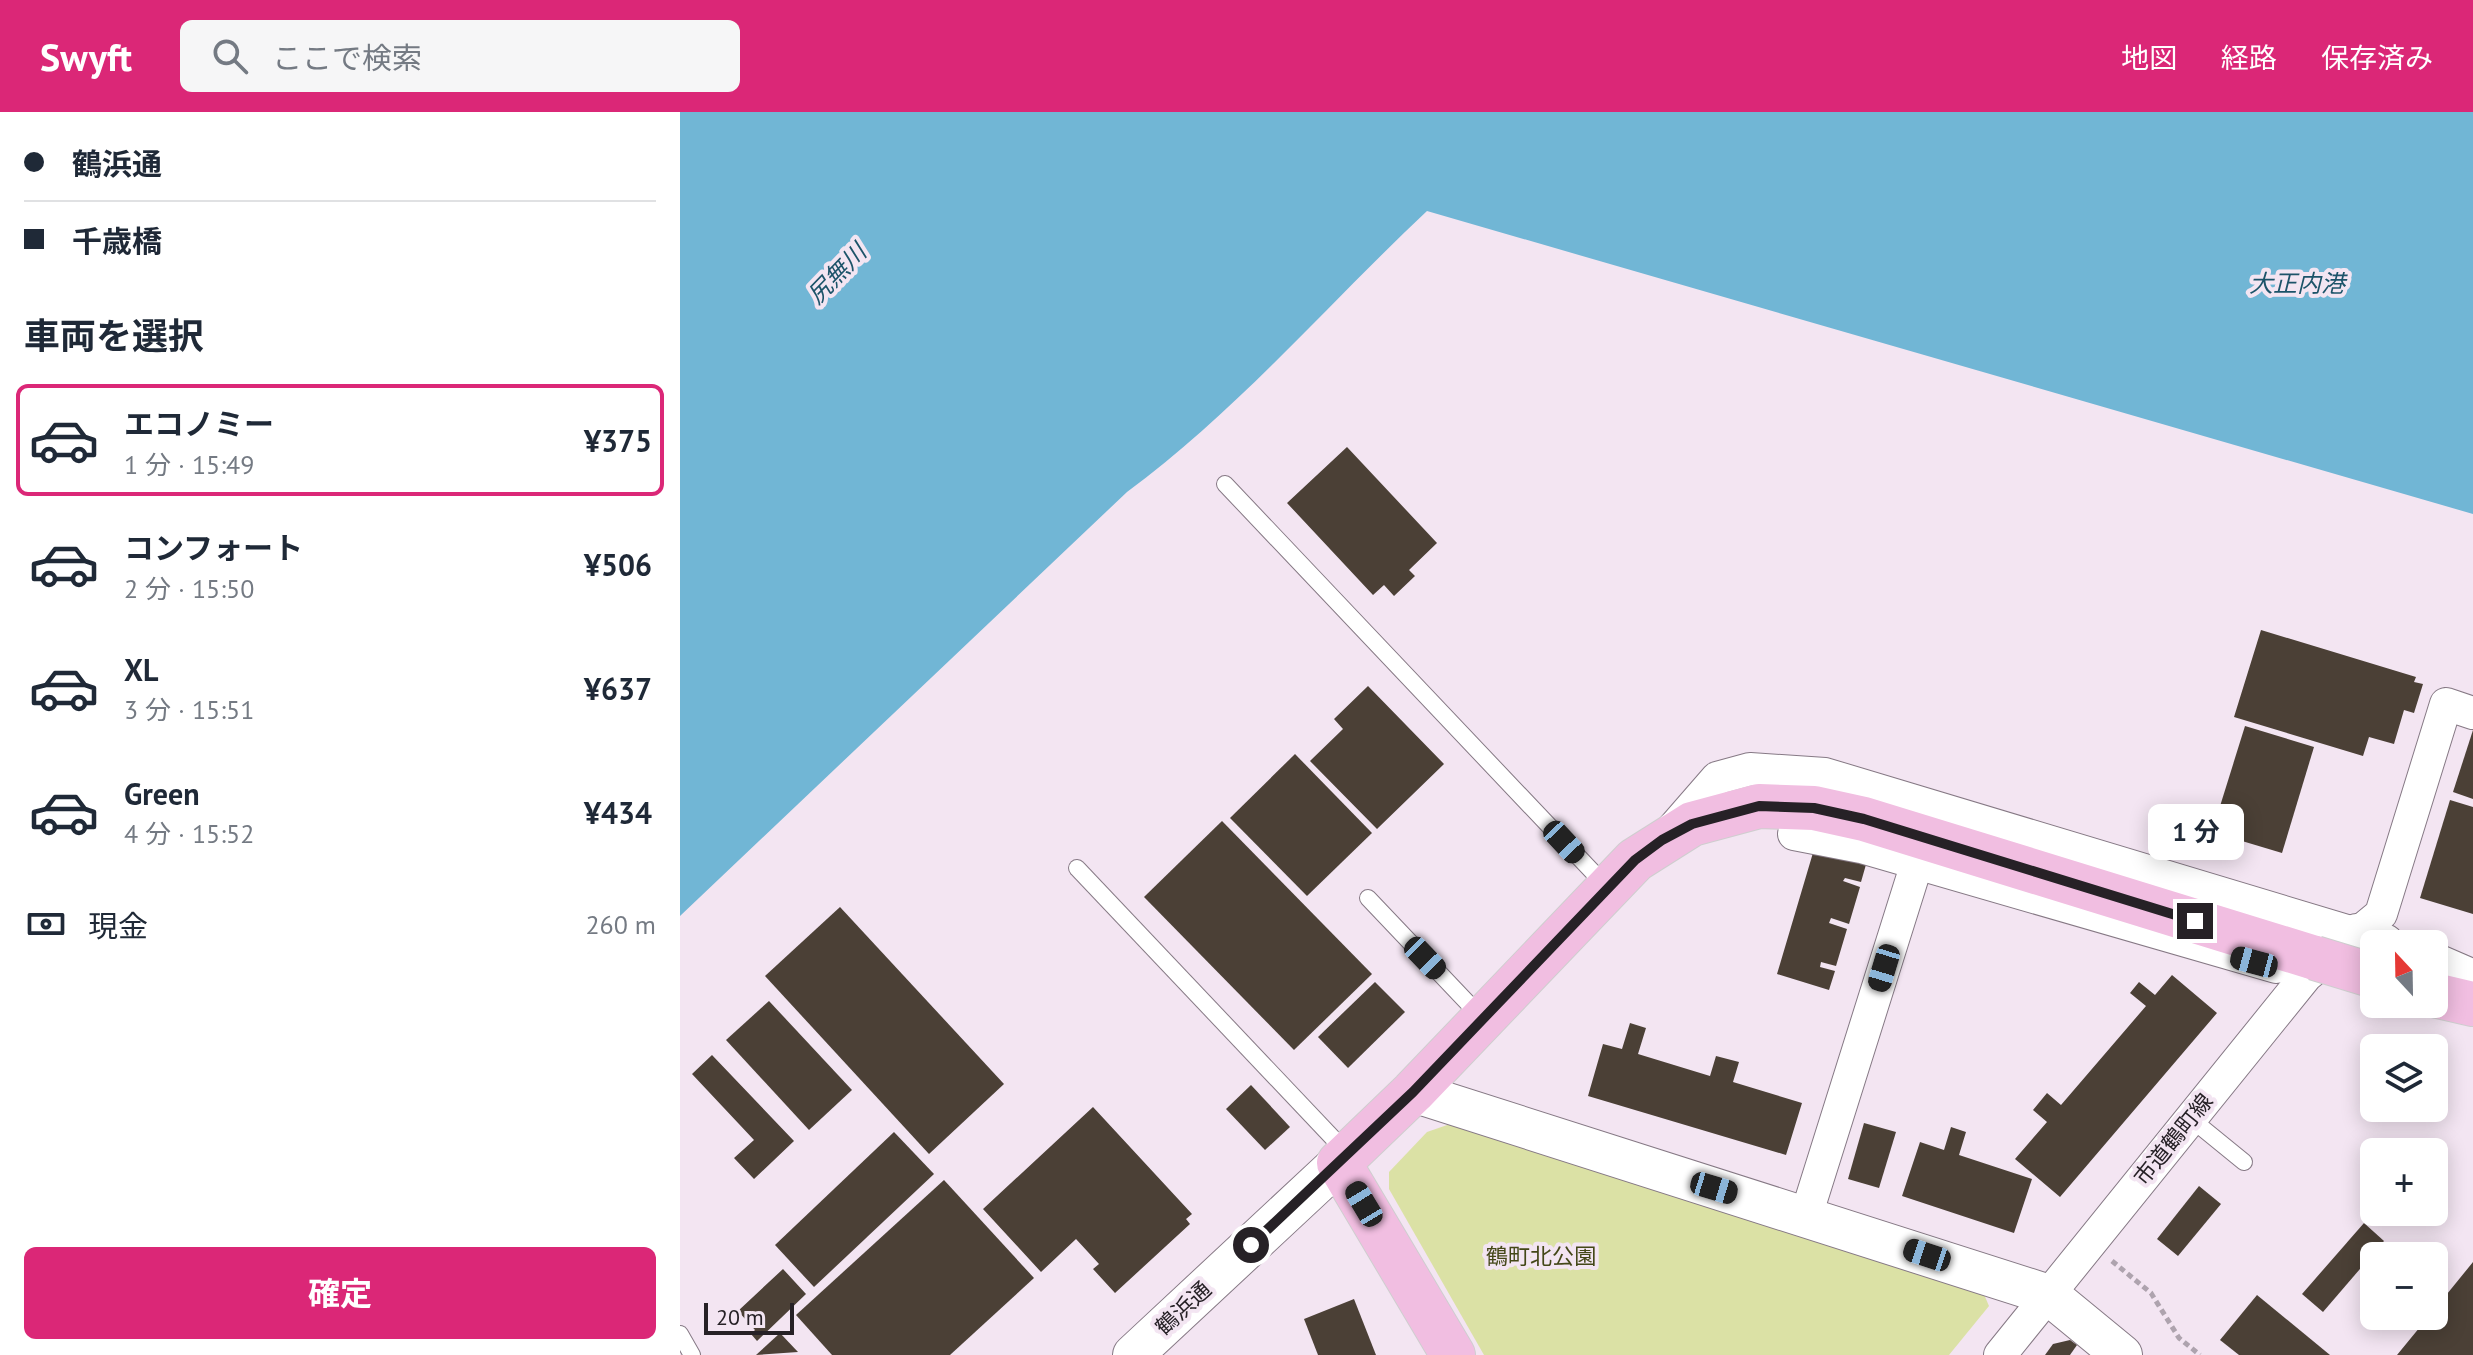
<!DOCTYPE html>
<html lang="ja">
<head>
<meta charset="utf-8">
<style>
	:root { --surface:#fff; --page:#f6f6f7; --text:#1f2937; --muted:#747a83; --line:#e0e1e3; --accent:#db2777 }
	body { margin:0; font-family:"PT Sans","Noto Sans JP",sans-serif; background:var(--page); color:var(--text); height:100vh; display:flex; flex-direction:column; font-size:30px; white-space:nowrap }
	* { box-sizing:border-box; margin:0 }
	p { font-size:26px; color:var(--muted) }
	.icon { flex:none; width:44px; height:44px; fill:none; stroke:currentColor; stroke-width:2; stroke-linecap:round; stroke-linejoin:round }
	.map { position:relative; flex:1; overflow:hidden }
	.side { display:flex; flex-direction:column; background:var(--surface); width:680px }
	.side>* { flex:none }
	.top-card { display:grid; align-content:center; height:176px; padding:0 24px; background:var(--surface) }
	.needle { width:52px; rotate:338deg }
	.fabs { position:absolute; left:1680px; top:818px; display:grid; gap:16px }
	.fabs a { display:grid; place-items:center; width:88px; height:88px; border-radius:12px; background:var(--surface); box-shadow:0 4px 20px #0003; font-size:40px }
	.scale { position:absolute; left:24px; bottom:20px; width:90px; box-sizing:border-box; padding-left:8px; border:4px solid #262126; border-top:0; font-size:22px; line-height:28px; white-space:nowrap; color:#262126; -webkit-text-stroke:6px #f3e5f2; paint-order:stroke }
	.end { position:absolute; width:36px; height:36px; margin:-18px; border:10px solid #262126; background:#fff; box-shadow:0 0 0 4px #fff }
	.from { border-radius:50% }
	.bubble { position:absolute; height:56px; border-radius:12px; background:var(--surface); box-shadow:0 4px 20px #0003; font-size:26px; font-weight:700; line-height:56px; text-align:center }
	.car { position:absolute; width:24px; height:48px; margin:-24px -12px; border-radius:10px; box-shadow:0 0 6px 2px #0007; background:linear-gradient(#222 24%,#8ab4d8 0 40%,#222 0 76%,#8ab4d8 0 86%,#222 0) }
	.top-card b { display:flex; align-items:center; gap:28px; height:76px; font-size:30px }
	.top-card b+b { border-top:2px solid var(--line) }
	.top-card i { width:20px; height:20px; background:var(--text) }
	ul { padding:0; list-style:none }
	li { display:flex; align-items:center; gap:24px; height:112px; margin:0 16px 12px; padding:0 8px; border:4px solid transparent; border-radius:12px }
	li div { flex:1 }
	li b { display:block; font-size:30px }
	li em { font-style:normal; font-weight:700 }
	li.active { border-color:var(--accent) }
	li>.icon { width:72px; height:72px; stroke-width:1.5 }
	h2 { padding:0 24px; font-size:36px; line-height:96px }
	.pay { display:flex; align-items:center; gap:20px; height:88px; padding:0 24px; font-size:30px }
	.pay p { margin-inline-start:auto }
	.action { display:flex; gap:16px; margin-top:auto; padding:16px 24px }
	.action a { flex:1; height:92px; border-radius:12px; background:var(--accent); color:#fff; font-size:32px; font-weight:700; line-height:92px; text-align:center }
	header { display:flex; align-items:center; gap:48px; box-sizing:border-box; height:112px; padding:0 40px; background:var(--accent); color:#fff }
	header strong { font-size:38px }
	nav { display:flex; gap:44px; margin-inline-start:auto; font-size:28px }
	.search { width:560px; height:72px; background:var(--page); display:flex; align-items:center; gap:20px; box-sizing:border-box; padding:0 28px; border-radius:12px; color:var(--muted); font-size:30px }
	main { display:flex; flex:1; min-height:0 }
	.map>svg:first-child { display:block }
</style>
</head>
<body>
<header>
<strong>Swyft</strong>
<div class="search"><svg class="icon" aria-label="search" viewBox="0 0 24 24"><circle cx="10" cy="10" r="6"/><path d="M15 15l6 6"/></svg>ここで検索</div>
<nav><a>地図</a><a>経路</a><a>保存済み</a></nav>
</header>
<main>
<section class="side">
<div class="top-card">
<b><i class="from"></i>鶴浜通</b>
<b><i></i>千歳橋</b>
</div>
<h2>車両を選択</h2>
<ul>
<li class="active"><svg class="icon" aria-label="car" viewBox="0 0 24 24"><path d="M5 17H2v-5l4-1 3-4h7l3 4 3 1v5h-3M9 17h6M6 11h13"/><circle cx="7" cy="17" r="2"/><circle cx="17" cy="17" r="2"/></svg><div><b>エコノミー</b><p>1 分 · 15:49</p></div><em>¥375</em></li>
<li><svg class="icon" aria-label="car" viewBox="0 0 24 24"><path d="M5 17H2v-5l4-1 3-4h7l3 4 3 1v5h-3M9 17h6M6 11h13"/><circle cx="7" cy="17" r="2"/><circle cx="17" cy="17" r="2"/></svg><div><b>コンフォート</b><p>2 分 · 15:50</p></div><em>¥506</em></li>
<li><svg class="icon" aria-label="car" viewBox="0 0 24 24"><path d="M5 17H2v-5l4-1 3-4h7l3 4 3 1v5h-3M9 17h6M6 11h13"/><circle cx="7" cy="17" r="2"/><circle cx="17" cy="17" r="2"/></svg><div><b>XL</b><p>3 分 · 15:51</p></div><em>¥637</em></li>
<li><svg class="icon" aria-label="car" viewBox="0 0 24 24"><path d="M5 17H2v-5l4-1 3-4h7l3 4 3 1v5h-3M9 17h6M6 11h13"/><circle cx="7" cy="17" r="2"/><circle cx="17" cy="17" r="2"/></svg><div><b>Green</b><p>4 分 · 15:52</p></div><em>¥434</em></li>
</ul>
<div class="pay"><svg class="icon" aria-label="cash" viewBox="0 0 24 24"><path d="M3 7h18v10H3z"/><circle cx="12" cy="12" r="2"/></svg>現金<p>260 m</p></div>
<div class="action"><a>確定</a></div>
</section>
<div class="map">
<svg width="1793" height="1243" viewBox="0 0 1793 1243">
	<rect width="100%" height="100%" fill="#f3e5f2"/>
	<!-- green -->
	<path fill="#dbe1a5" d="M 773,1011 L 1303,1180 L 1309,1194 L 1269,1243 L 804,1243 L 709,1077 L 709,1060 L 747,1020 Z"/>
	<!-- water -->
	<path fill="#71b6d5" d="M 0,0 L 1793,0 L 1793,402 L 747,99 C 648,192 557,299 447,380 L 0,804 Z"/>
	<!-- building -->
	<g fill="#4b4036">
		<path d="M 667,335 L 757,431 L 729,458 L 735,464 L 714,484 L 704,473 L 693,483 L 607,391 Z"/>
		<path d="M 1581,518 L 1736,565 L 1734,570 L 1743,572 L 1734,601 L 1724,598 L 1714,632 L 1689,625 L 1683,644 L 1554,605 Z"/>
		<path d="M 688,574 L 764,652 L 697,717 L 630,649 L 663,617 L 654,607 Z"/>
		<path d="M 1565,614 L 1634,635 L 1602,741 L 1532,720 Z"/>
		<path d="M 1793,618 L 1793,687 L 1773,680 Z"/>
		<path d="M 615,642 L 692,721 L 627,784 L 550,706 Z"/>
		<path d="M 1770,688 L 1793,695 L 1793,802 L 1740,786 Z"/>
		<path d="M 542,709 L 692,862 L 614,938 L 464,785 Z"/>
		<path d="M 1135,734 L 1187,749 L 1181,770 L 1165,766 L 1163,769 L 1180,775 L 1169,812 L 1151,806 L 1149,811 L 1167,817 L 1156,854 L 1141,850 L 1140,855 L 1155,859 L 1149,878 L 1097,862 Z"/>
		<path d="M 160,795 L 324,972 L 249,1042 L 85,864 Z"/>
		<path d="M 1492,863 L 1537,901 L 1380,1085 L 1335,1047 L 1367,1010 L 1353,998 L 1367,981 L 1381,993 L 1466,894 L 1450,881 L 1459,870 L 1475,883 Z"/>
		<path d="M 695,870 L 725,900 L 668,956 L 638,925 Z"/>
		<path d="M 89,889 L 172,978 L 129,1018 L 46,928 Z"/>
		<path d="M 950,911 L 966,916 L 958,942 L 1030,964 L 1036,944 L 1059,950 L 1053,970 L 1122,991 L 1106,1043 L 908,984 L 923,932 L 942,937 Z"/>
		<path d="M 32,943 L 114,1029 L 74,1067 L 54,1046 L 74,1028 L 12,962 Z"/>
		<path d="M 571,973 L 610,1015 L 585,1038 L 546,997 Z"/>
		<path d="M 413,995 L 512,1102 L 506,1107 L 510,1112 L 435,1181 L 413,1157 L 419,1152 L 396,1127 L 361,1160 L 303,1097 Z"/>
		<path d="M 1184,1011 L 1216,1020 L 1199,1076 L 1168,1067 Z"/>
		<path d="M 1271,1015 L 1286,1020 L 1279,1043 L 1352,1067 L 1334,1121 L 1222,1084 L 1240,1030 L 1264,1038 Z"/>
		<path d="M 214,1020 L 254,1062 L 134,1175 L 95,1133 Z"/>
		<path d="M 264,1068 L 354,1166 L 270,1243 L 152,1243 L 116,1203 Z"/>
		<path d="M 1519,1074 L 1541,1092 L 1498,1144 L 1477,1127 Z"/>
		<path d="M 1684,1111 L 1704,1129 L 1643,1200 L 1622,1182 Z"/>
		<path d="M 1793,1150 L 1793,1243 L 1717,1243 L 1749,1204 L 1754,1204 L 1754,1198 Z"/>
		<path d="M 103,1157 L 126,1182 L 77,1229 L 71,1222 L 75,1218 L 58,1199 Z"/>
		<path d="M 1577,1183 L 1650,1243 L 1559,1243 L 1540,1228 Z"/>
		<path d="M 674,1187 L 696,1243 L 638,1243 L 624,1207 Z"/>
		<path d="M 100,1221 L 118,1240 L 76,1243 Z"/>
		<path d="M 1390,1228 L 1397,1233 L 1390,1243 L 1365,1243 L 1373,1232 Z"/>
	</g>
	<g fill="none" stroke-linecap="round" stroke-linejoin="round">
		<!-- service casing -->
		<g stroke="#867985" stroke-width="18">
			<g id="service">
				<path d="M 545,372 L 927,775"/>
				<path d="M 397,756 L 667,1041"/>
				<path d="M 688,786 L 802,906"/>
				<path d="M 1510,1006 L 1564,1050"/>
				<path d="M 0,1222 L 12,1243"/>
			</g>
		</g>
		<!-- minor casing -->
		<g stroke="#867985" stroke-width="34">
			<g id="minor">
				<path d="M 990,720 L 1037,666 L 1070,657 L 1145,662 L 1677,822"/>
				<path d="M 1114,722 L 1181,735 L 1596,855"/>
				<path d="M 1126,1104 L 1237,751"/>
				<path d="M 1320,1243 L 1626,864 L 1701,802 L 1766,592 L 1793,601"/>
			</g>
		</g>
		<!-- tertiary casing -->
		<g stroke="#867985" stroke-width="42">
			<g id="tertiary">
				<path d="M 1677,822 L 1704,832"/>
				<path d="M 1754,851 L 1793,868"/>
				<path d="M 733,980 L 1369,1183 L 1442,1243"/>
				<path d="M 453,1243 L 659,1051"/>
			</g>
		</g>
		<!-- primary casing -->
		<g stroke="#cfcecf" stroke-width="46">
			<g id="primary">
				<path d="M 1754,883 L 1793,892"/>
				<path d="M 773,1243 L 659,1051 L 733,980 L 955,748 L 1012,712 L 1079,694 L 1134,696 L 1184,707 L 1635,846"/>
			</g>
		</g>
		<!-- path -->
		<path stroke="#aea3ae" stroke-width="5" stroke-dasharray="6 4" stroke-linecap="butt" d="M 1432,1149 L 1471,1181 L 1499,1226 L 1520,1243"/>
		<!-- service -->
		<use href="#service" stroke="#fff" stroke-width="16"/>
		<!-- minor -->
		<use href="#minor" stroke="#fff" stroke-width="32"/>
		<!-- tertiary -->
		<use href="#tertiary" stroke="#fff" stroke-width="40"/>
		<!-- primary -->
		<use href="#primary" stroke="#f1bee1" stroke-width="44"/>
		<!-- primary-bridge casing -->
		<g stroke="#cfcecf" stroke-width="46" stroke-linecap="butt">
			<path id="primary-bridge" d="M 1635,846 L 1694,864"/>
		</g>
		<!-- primary-bridge -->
		<use href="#primary-bridge" stroke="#f1bee1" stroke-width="44"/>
	</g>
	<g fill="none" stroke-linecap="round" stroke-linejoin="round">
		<!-- route -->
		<path stroke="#262126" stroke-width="10" d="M 571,1133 L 733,980 L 955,748 L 982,728 L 1012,712 L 1079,694 L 1134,696 L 1184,707 L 1515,809"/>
	</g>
	<g text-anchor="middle" stroke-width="8" stroke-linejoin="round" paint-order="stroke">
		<!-- street labels -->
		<g font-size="22" fill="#262126" stroke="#f3e5f2">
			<text transform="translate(1493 1027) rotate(-51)" y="8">市道鶴町線</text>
			<text transform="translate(503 1196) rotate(-43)" y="8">鶴浜通</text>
		</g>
		<!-- park labels -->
		<g font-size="22" fill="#444718" stroke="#f3e5f2">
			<text x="861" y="1152">鶴町北公園</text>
		</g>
		<!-- water labels -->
		<g font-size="24" font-style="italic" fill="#1c5369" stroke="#f3e5f2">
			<text transform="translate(157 162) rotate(-46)" y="8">尻無川</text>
			<text x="1617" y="180">大正内港</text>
		</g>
	</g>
</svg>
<div class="fabs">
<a><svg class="needle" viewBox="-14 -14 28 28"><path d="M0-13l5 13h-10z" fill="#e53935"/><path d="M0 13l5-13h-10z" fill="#747a83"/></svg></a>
<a><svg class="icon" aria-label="layers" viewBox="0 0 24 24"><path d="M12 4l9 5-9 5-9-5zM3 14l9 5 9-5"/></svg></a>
<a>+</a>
<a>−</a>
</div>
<div class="scale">20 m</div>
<i class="end from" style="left:571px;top:1133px"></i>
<i class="end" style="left:1515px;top:809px"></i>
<div class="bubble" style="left:1468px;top:692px;width:96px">1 分</div>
<i class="car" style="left:884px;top:730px;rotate:137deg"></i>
<i class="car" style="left:745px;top:846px;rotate:136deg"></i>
<i class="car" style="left:1574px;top:850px;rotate:285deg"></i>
<i class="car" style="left:1204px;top:856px;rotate:197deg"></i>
<i class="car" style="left:1034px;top:1076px;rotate:107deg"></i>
<i class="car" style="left:684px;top:1092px;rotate:329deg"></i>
<i class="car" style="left:1247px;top:1143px;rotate:288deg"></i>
</div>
</main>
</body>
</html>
